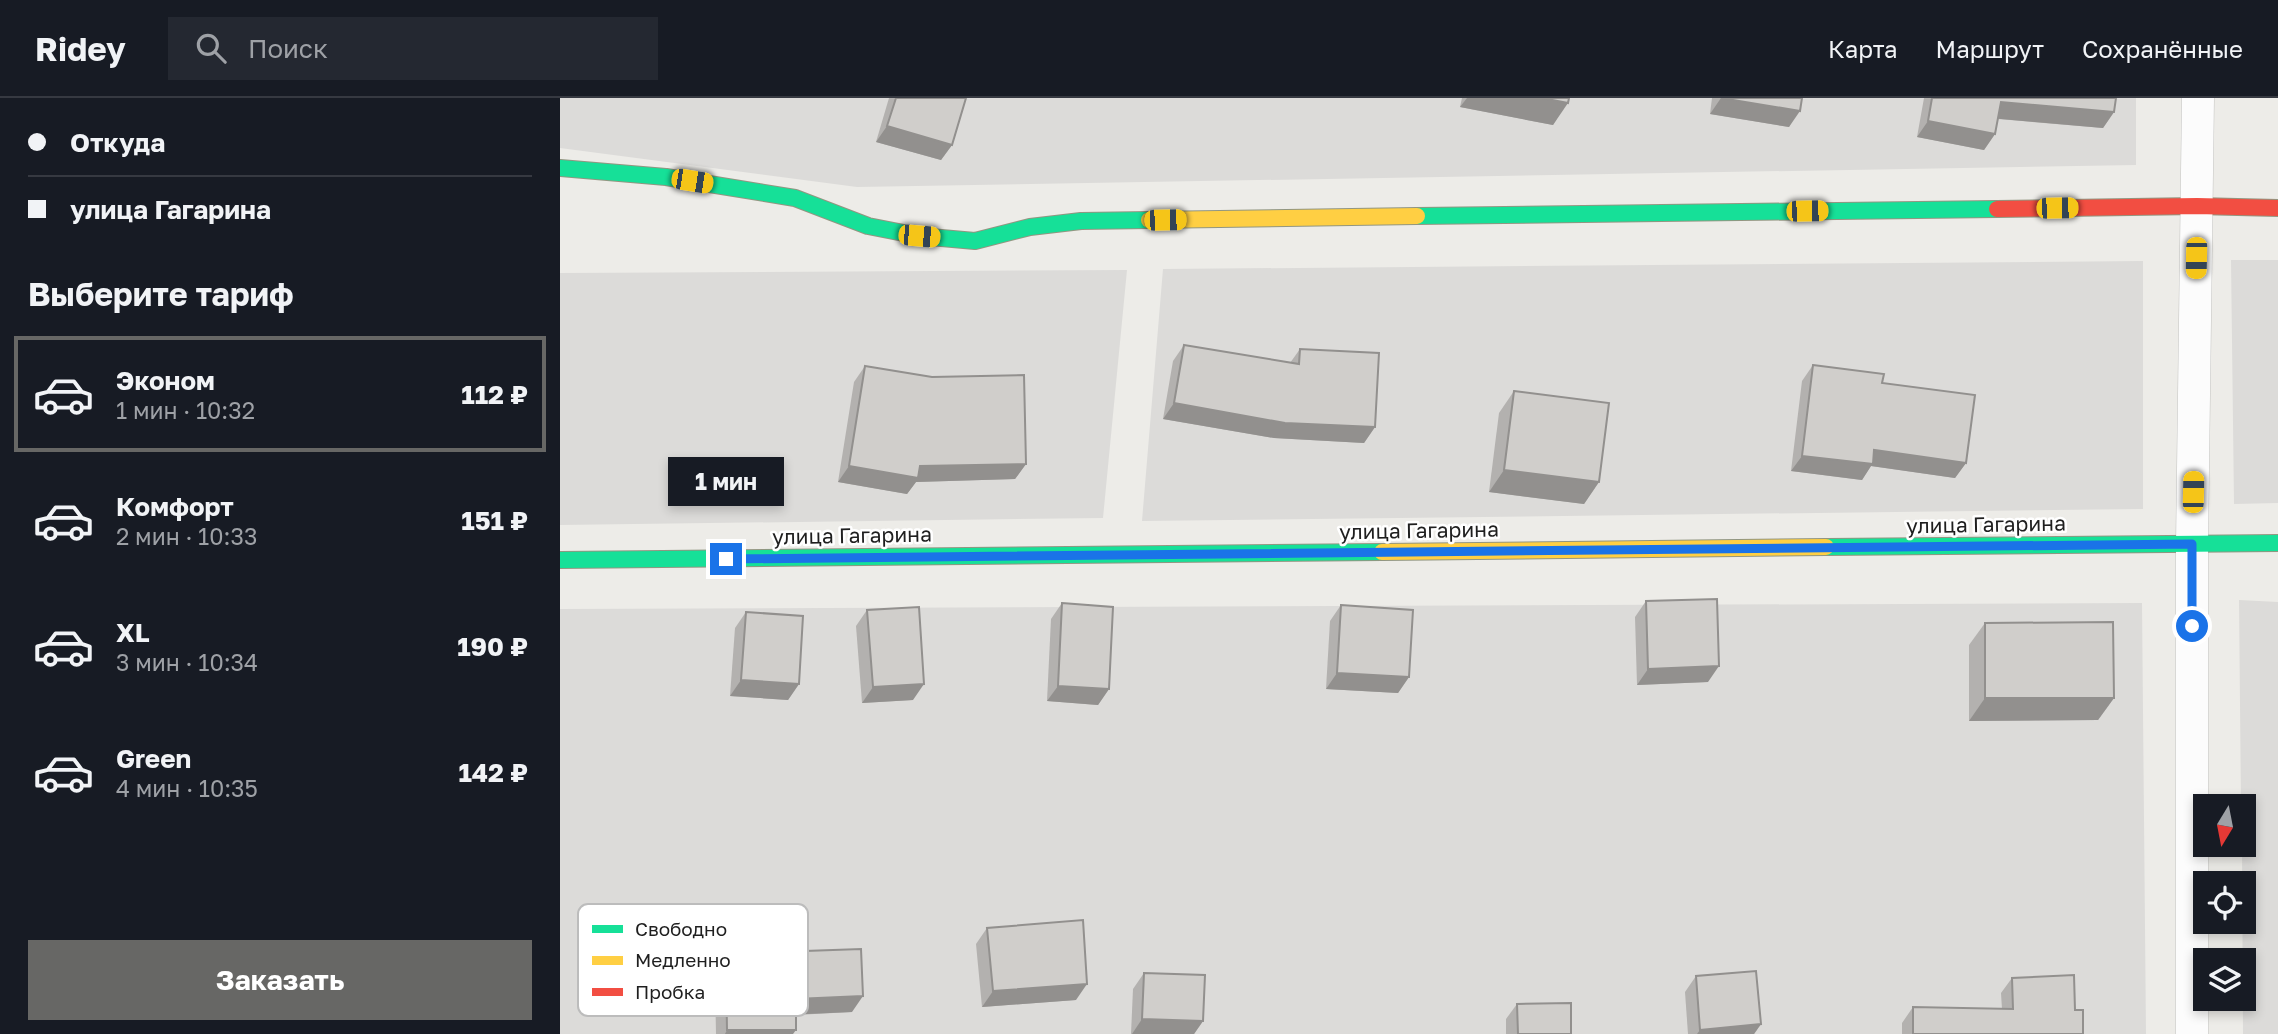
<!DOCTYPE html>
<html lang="ru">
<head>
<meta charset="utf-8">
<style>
	:root { --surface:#171b24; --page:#242831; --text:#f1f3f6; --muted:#9ea1a6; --line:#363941; --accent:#676765 }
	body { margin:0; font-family:"Golos Text",sans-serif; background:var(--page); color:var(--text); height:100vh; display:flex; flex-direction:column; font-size:26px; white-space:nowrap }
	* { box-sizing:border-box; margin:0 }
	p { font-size:23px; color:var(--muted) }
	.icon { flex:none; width:38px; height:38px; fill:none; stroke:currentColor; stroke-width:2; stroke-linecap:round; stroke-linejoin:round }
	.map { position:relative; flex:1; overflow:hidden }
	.panel { display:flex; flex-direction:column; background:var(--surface); width:560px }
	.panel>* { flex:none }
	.guide { display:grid; align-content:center; height:154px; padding:0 28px; background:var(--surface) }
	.needle { width:46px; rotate:190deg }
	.fabs { position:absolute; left:1633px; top:696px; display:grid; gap:14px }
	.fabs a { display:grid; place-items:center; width:63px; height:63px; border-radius:0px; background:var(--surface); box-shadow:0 4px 10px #0003; font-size:35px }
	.end { position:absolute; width:32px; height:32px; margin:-16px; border:9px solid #1a73e8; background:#fff; box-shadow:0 0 0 4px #fff }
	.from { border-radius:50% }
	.bubble { position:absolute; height:49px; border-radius:0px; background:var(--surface); box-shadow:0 4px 10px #0003; font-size:23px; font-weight:700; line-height:49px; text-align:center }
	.car { position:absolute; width:21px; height:42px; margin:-21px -10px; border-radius:9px; box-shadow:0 0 5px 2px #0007; background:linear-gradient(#f5c518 24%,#345 0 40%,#f5c518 0 76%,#345 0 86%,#f5c518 0) }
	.guide b { display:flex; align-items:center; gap:24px; height:66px; font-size:26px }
	.guide b+b { border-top:2px solid var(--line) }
	.guide i { width:18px; height:18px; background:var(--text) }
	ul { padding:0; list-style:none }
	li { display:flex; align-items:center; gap:21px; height:116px; margin:0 14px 10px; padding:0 14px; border:4px solid transparent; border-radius:0px }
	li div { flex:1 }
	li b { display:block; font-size:26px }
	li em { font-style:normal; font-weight:700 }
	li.active { border-color:var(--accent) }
	li>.icon { width:63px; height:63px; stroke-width:1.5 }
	h2 { padding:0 28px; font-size:32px; line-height:84px }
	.primary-button { display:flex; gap:14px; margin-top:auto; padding:14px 28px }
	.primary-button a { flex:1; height:80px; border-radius:0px; background:var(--accent); color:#fff; font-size:28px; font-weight:700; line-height:80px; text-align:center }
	header { display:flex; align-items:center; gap:42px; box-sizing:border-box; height:98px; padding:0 35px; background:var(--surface); border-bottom:2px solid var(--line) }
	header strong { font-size:33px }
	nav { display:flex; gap:38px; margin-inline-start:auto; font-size:24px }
	.search { width:490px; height:63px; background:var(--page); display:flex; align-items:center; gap:18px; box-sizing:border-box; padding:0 24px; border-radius:0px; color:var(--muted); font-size:26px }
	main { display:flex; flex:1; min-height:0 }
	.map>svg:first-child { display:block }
</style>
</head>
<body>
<header>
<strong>Ridey</strong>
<div class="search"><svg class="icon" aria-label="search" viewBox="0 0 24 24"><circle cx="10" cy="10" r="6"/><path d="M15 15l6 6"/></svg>Поиск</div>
<nav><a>Карта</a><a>Маршрут</a><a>Сохранённые</a></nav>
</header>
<main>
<section class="panel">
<div class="guide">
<b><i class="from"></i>Откуда</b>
<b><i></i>улица Гагарина</b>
</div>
<h2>Выберите тариф</h2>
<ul>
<li class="active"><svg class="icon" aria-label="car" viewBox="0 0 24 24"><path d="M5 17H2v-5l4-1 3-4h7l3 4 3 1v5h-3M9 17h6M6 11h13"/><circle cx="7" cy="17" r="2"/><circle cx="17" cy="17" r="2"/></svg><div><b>Эконом</b><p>1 мин · 10:32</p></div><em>112 ₽</em></li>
<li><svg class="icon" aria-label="car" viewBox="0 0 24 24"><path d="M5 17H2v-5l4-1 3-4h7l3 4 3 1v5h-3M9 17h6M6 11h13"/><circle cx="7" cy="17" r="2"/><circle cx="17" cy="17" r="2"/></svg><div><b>Комфорт</b><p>2 мин · 10:33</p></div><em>151 ₽</em></li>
<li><svg class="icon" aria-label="car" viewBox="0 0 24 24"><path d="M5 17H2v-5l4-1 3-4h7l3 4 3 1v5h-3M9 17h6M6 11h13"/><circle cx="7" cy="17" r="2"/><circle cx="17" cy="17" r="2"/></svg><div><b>XL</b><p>3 мин · 10:34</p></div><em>190 ₽</em></li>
<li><svg class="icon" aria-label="car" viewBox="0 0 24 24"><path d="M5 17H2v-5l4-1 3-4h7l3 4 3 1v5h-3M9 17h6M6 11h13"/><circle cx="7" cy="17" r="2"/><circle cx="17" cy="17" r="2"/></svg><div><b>Green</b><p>4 мин · 10:35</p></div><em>142 ₽</em></li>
</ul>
<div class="primary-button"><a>Заказать</a></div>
</section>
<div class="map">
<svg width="1718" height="936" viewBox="0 0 1718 936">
	<rect width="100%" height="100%" fill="#edece8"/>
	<!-- residential -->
	<g fill="#dcdbd9">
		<path d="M 0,0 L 1576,0 L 1576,67 L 297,89 L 0,50 Z"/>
		<path d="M 1671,162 L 1718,162 L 1718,405 L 1674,406 Z"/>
		<path d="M 1583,163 L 1583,411 L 582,423 L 603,171 Z"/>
		<path d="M 567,172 L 543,420 L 0,427 L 0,175 Z"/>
		<path d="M 1679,502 L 1718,504 L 1718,936 L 1683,936 L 1682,747 L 1684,747 L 1684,709 L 1681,709 Z"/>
		<path d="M 1582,505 L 1586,936 L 0,936 L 0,511 Z"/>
	</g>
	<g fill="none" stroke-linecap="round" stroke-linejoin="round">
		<!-- street casing -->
		<g stroke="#c4c4c2" stroke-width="33">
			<path id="street" d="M 1632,936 L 1632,446 L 1638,0"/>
		</g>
		<!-- fast casing -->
		<g stroke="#929681" stroke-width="18">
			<g id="fast">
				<path d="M 0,70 L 106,79 L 235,100 L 308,128 L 359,138 L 415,143 L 470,129 L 521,123 L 589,122"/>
				<path d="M 857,118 L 1437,111"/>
				<path d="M 1266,449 L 1718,445"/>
				<path d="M 0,462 L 822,454"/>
			</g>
		</g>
		<!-- slow casing -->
		<g stroke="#929681" stroke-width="18">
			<g id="slow">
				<path d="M 589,122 L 857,118"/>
				<path d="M 822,454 L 1266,449"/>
			</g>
		</g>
		<!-- jam casing -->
		<g stroke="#929681" stroke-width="18">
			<path id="jam" d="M 1437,111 L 1637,108 L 1718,110"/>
		</g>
		<!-- street -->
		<use href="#street" stroke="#fcfcfc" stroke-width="32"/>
		<!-- fast -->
		<use href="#fast" stroke="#16e098" stroke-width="16"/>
		<!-- slow -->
		<use href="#slow" stroke="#ffcf43" stroke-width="16"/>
		<!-- jam -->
		<use href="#jam" stroke="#f24e42" stroke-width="16"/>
	</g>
	<!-- wall -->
	<g fill="#b3b1af">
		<path d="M 329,0 L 406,0 L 392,47 L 381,62 L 316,44 Z"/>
		<path d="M 902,0 L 1009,0 L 993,27 L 900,9 Z"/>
		<path d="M 1152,0 L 1242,0 L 1229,29 L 1150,16 Z"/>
		<path d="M 1364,0 L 1556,0 L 1554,14 L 1543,30 L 1438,21 L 1435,36 L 1424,52 L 1357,39 Z"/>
		<path d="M 624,247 L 730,265 L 740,251 L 815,329 L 804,345 L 714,340 L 603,321 L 613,263 Z"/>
		<path d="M 1253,267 L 1322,285 L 1406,365 L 1395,380 L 1311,368 L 1302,382 L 1231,373 L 1242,283 Z"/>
		<path d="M 305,268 L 466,366 L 455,381 L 356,384 L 347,396 L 278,384 L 294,284 Z"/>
		<path d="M 954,293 L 1039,384 L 1024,406 L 929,394 L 939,315 Z"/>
		<path d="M 1086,503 L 1148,584 L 1077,587 L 1075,519 Z"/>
		<path d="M 502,505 L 549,591 L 538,607 L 487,603 L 491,521 Z"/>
		<path d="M 781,507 L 849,579 L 838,595 L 766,591 L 770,523 Z"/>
		<path d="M 307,512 L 353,602 L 302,605 L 296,528 Z"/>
		<path d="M 186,514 L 239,586 L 228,602 L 170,598 L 175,530 Z"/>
		<path d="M 1425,525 L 1554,600 L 1538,622 L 1409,623 L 1409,547 Z"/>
		<path d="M 427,830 L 516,902 L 422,909 L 416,846 Z"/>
		<path d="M 245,853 L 292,914 L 236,917 L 233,936 L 156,936 L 155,884 L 166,868 L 235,867 Z"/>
		<path d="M 584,875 L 643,923 L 634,936 L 571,936 L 573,891 Z"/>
		<path d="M 1136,878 L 1201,926 L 1194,936 L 1128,936 L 1125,894 Z"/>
		<path d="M 1452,880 L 1515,912 L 1523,936 L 1342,936 L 1342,925 L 1353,909 L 1442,911 L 1441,895 Z"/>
		<path d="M 957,906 L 1011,936 L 946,936 L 946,921 Z"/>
	</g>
	<!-- shaded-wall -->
	<g fill="#92908e">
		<path d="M 907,0 L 982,0 L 1008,5 L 993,27 L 900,9 Z"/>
		<path d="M 1161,0 L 1240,13 L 1229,29 L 1150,16 Z"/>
		<path d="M 1441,4 L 1554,14 L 1543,30 L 1430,20 Z"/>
		<path d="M 1368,23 L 1435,36 L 1424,52 L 1357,39 Z"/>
		<path d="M 327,28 L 392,47 L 381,62 L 316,44 Z"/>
		<path d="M 614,305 L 815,329 L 804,345 L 714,340 L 603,321 Z"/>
		<path d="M 1314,352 L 1406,365 L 1395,380 L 1311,368 L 1302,382 L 1231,373 L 1242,358 Z"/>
		<path d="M 466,366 L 455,381 L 356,384 L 347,396 L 278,384 L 289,368 Z"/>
		<path d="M 944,372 L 1039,384 L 1024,406 L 929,394 Z"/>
		<path d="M 1159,568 L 1148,584 L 1077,587 L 1088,571 Z"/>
		<path d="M 777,575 L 849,579 L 838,595 L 766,591 Z"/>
		<path d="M 181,582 L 239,586 L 228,602 L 170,598 Z"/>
		<path d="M 364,586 L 353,602 L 302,605 L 313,589 Z"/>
		<path d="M 498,588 L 549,591 L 538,607 L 487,603 Z"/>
		<path d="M 1425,600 L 1554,600 L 1538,622 L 1409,623 Z"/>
		<path d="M 527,886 L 516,902 L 422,909 L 433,893 Z"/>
		<path d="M 303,898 L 292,914 L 225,917 L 236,901 Z"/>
		<path d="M 582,921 L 643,923 L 634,936 L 572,936 Z"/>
		<path d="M 1201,926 L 1194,936 L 1137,936 L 1140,932 Z"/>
		<path d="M 167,932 L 236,932 L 233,936 L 165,936 Z"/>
	</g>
	<!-- building -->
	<g fill="#d0cecb" stroke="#92908e" stroke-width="2">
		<path d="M 336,0 L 406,0 L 392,47 L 327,28 Z"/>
		<path d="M 982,0 L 1009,0 L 1008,5 Z"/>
		<path d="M 1161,0 L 1242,0 L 1240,13 Z"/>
		<path d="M 1372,0 L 1556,0 L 1554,14 L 1441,4 L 1435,36 L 1368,23 Z"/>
		<path d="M 624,247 L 739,266 L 740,251 L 819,255 L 815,329 L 725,325 L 614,305 Z"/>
		<path d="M 1253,267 L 1324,276 L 1322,285 L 1415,297 L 1406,365 L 1314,352 L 1313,366 L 1242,358 Z"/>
		<path d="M 305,268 L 372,279 L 464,277 L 466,366 L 360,368 L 358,380 L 289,368 Z"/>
		<path d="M 954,293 L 1049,305 L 1039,384 L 944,372 Z"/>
		<path d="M 1157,501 L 1159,568 L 1088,571 L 1086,503 Z"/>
		<path d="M 502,505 L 553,509 L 549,591 L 498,588 Z"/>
		<path d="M 781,507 L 853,512 L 849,579 L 777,575 Z"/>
		<path d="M 359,509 L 364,586 L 313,589 L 307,512 Z"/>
		<path d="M 186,514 L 243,518 L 239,586 L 181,582 Z"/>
		<path d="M 1553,524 L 1554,600 L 1425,600 L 1425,525 Z"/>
		<path d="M 523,822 L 527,886 L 433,893 L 427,830 Z"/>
		<path d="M 301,851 L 303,898 L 236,901 L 236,932 L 167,932 L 166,868 L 246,867 L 245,853 Z"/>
		<path d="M 1196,873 L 1201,926 L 1140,932 L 1136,878 Z"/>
		<path d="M 584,875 L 645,877 L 643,923 L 582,921 Z"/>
		<path d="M 1514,877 L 1515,912 L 1523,912 L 1523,936 L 1353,936 L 1353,909 L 1453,911 L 1452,880 Z"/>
		<path d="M 1011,905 L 1011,936 L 958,936 L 957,906 Z"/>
	</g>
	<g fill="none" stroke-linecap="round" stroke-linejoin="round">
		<!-- route -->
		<path stroke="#1a73e8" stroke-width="9" d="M 166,461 L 1632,446 L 1632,528"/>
	</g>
	<g text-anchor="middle" stroke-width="5" stroke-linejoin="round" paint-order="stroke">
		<!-- street labels -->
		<g font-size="21" fill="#1f1f1f" stroke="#fff">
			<text transform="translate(1426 427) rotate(-1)" y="7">улица Гагарина</text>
			<text transform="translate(859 433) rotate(-1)" y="7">улица Гагарина</text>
			<text transform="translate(292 438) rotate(-1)" y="7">улица Гагарина</text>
		</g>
	</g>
	<!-- legend -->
	<rect x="18" y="806" width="230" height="112" rx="10" fill="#fff" stroke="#bcbcbc" stroke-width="2"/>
	<rect x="32" y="827" width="31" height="8" fill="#16e098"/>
	<rect x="32" y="858" width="31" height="9" fill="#ffcf43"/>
	<rect x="32" y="890" width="31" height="8" fill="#f24e42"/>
	<g font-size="19" fill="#1f1f1f">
		<text x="75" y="838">Свободно</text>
		<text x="75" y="869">Медленно</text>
		<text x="75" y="901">Пробка</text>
	</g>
</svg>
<div class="fabs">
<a><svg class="needle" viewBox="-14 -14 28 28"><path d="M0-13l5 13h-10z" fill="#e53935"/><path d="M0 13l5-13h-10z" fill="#9ea1a6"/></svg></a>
<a><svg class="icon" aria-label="locate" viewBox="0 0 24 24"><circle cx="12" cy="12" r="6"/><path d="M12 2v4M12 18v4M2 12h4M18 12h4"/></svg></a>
<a><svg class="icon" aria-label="layers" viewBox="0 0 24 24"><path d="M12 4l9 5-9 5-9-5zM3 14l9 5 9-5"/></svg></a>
</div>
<i class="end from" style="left:1632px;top:528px"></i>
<i class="end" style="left:166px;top:461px"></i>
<div class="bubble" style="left:108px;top:359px;width:116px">1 мин</div>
<i class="car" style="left:132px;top:83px;rotate:99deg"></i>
<i class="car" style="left:1497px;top:110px;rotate:89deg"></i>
<i class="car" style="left:1247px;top:113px;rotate:89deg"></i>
<i class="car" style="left:605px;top:122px;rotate:89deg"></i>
<i class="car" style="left:359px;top:138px;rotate:95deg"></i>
<i class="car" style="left:1636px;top:160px;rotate:181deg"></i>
<i class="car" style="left:1633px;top:394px;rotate:1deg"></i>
</div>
</main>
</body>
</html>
